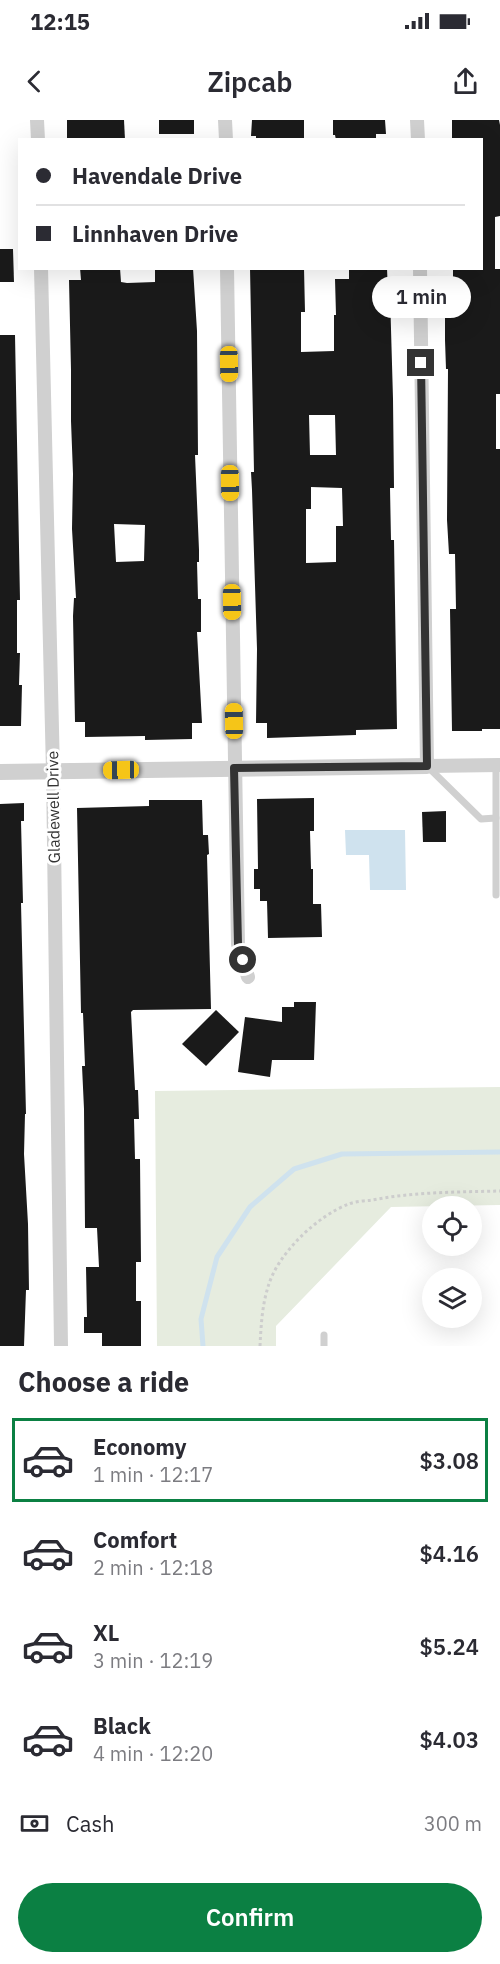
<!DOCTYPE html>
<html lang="en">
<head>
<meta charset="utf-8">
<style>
	:root { --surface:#fff; --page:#f7f7f7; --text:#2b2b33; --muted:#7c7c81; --line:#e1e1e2; --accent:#0b8043 }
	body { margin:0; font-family:"IBM Plex Sans",sans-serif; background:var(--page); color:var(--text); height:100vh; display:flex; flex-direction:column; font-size:22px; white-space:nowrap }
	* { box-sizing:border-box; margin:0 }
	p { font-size:20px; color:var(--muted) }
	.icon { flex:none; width:33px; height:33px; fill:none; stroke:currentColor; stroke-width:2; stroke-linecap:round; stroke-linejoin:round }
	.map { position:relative; height:1226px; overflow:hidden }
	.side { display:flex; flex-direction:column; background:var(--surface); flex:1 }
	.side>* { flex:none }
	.hud { position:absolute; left:18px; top:18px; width:465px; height:132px; border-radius:0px; box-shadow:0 6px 24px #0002; display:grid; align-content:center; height:132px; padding:0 18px; background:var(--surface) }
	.buttons { position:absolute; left:422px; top:1076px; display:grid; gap:12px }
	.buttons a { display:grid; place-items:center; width:60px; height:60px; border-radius:50%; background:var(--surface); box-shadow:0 6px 24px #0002; font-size:30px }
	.end { position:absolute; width:27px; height:27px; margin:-14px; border:8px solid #333; background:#fff; box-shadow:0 0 0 3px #fff }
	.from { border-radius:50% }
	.bubble { position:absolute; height:42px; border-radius:21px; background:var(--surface); box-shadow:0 6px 24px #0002; font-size:20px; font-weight:600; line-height:42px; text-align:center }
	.car { position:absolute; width:18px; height:36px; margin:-18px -9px; border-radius:8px; box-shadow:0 0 4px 2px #0007; background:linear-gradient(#f5c518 24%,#345 0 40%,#f5c518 0 76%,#345 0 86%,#f5c518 0) }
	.hud b { display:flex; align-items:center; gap:21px; height:57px; font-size:22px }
	.hud b+b { border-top:2px solid var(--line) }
	.hud i { width:15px; height:15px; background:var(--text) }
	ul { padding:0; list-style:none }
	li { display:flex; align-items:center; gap:18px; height:84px; margin:0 12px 9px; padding:0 6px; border:3px solid transparent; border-radius:0px }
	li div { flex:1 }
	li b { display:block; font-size:22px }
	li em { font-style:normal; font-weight:600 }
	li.on { border-color:var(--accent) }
	li>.icon { width:54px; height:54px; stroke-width:1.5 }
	h2 { padding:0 18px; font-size:27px; line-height:72px }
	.pay { display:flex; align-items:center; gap:15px; height:66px; padding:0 18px; font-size:22px }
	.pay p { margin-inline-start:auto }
	.primary-button { display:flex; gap:12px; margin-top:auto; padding:12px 18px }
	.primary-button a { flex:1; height:69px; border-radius:36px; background:var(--accent); color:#fff; font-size:24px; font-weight:600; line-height:69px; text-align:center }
	.status { display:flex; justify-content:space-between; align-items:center; height:42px; padding:0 30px; background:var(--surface); direction:ltr }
	.status svg { height:16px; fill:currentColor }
	header { display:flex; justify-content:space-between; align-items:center; height:78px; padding:0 18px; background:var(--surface); font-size:27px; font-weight:600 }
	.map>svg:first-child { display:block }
</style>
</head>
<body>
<div class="status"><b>12:15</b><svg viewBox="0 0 49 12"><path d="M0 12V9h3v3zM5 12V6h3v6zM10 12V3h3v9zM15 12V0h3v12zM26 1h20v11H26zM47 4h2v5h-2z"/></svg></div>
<header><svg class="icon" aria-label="back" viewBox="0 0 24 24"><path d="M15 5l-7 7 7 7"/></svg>Zipcab<svg class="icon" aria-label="share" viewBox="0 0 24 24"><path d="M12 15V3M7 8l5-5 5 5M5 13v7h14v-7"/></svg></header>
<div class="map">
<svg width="500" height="1226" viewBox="0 0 500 1226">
	<rect width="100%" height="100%" fill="#fff"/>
	<!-- green -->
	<path fill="#e6ecdf" d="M 500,967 L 500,1085 L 391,1087 L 276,1206 L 276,1226 L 157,1226 L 155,971 Z"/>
	<!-- water -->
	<path fill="#cfe2ee" d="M 345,710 L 405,710 L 406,770 L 370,770 L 369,735 L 346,735 Z"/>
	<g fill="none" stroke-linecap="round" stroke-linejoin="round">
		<!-- stream -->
		<path stroke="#cfe2ee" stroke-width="5" d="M 203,1226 L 201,1199 L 217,1137 L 250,1087 L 294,1049 L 342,1034 L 500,1032"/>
	</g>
	<!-- building -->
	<g fill="#1a1a1a" fill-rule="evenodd">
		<path d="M 67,0 L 124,0 L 125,20 L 67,20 Z"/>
		<rect x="159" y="0" width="35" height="14"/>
		<path d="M 252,0 L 304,0 L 304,20 L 256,20 L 256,16 L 251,16 Z"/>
		<path d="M 333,0 L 385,0 L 386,14 L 376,14 L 376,20 L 336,20 L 335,15 L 333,15 Z"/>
		<path d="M 452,0 L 499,0 L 500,5 L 500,96 L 495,97 L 495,149 L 500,149 L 500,274 L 496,274 L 496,329 L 500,329 L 500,609 L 482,609 L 482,611 L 452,611 L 450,489 L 456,489 L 455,434 L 449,434 L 447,400 L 448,249 L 446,249 L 445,220 L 445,165 L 453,165 L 453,150 L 482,150 L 482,20 L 452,20 Z"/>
		<path d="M 0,129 L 13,129 L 14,162 L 0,162 Z"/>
		<path d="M 80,148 L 120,148 L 121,162 L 127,163 L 155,162 L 155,148 L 193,148 L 197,211 L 198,335 L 195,335 L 199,430 L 199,442 L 197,442 L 198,479 L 201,479 L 201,512 L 197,512 L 202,603 L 192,603 L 192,619 L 145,620 L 145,616 L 85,617 L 85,602 L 75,602 L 73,496 L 74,478 L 76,478 L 72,409 L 73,354 L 71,301 L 71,250 L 69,160 L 81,160 ZM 114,404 L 145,405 L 144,441 L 116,442 Z"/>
		<path d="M 250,148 L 304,148 L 305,192 L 301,192 L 301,232 L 334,231 L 334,195 L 336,195 L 335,159 L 349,159 L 349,148 L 387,148 L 388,174 L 390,174 L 393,279 L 394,368 L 390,368 L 391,420 L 394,420 L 397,609 L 356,610 L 356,615 L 267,618 L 267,603 L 256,603 L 257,529 L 252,370 L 251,352 L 254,352 ZM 309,295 L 335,295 L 336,335 L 310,335 ZM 311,367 L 342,368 L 343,406 L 336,406 L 336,442 L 306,443 L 306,389 L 311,389 Z"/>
		<path d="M 0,215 L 15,215 L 20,480 L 17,480 L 17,533 L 20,533 L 19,565 L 22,565 L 21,606 L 0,606 Z"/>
		<path d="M 314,678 L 314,711 L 310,711 L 311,749 L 313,749 L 313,784 L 321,784 L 322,817 L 268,818 L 267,781 L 260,781 L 260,769 L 254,769 L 254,749 L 258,749 L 257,679 Z"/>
		<path d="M 149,680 L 202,680 L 203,715 L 208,715 L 209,734 L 207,735 L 211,889 L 133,890 L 131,892 L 135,970 L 138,970 L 139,999 L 134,999 L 135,1039 L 140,1039 L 141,1142 L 136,1142 L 136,1181 L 141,1181 L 141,1226 L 102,1226 L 102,1213 L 84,1213 L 84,1197 L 87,1197 L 86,1147 L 99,1147 L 97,1108 L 85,1108 L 84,989 L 82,946 L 85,946 L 83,893 L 81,893 L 77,688 L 149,686 Z"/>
		<path d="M 24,683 L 24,701 L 21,701 L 23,783 L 21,783 L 26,994 L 25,994 L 24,1034 L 28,1104 L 29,1170 L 26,1170 L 24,1226 L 0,1226 L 0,684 Z"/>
		<path d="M 446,691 L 446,722 L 423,722 L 422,692 Z"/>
		<path d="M 294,882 L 316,882 L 314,940 L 272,940 L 270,957 L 238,952 L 245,897 L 282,902 L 282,887 L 294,887 Z"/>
		<path d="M 216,890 L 239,912 L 206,946 L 182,924 Z"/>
	</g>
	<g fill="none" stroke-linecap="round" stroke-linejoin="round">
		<!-- path -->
		<path stroke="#cdcdcd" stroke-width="3" stroke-dasharray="3 3" stroke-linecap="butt" d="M 260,1226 C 261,1206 262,1186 268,1167 C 277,1134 318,1095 349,1084 C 356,1081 365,1081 372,1080 C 414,1072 457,1072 500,1071"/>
		<!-- service -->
		<g stroke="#d0d0d0" stroke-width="7">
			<path d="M 427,646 L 481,699 L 496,698"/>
			<path d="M 496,775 L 496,645"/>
			<path d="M 324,1215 L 324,1226"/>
		</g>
		<!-- minor -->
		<g stroke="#d0d0d0" stroke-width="14">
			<path d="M 37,0 L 38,20"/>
			<path d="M 225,0 L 226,20"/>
			<path d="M 417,0 L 418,20"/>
			<path d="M 41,148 L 53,651 L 61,1226"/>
			<path d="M 227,148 L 238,824 L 248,857"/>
			<path d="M 420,148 L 427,646 L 500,645"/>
		</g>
		<!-- tertiary -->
		<path stroke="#d0d0d0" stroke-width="16" d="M 0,652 L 427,646"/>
	</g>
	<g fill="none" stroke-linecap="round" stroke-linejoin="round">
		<!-- route -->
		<path stroke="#333" stroke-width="8" d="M 243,840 L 238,824 L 234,648 L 427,646 L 421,243"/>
	</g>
	<g text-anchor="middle" stroke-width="6" stroke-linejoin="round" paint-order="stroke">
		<!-- street labels -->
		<g font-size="16" fill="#333" stroke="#fff">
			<text transform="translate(53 687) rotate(-91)" y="6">Gladewell Drive</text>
		</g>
	</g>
</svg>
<div class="buttons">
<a><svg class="icon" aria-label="locate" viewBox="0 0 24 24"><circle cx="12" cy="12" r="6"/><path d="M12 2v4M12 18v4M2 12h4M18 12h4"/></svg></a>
<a><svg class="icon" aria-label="layers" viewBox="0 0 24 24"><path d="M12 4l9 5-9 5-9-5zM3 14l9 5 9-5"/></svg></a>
</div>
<i class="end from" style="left:243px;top:840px"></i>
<i class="end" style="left:421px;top:243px"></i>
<div class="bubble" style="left:372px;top:156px;width:99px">1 min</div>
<i class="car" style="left:229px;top:244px;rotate:179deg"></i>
<i class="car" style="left:230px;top:363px;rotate:179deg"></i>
<i class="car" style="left:232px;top:482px;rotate:179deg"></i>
<i class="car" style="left:234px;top:601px;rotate:359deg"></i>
<i class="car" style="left:121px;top:650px;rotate:269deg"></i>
<div class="hud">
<b><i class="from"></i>Havendale Drive</b>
<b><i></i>Linnhaven Drive</b>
</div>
</div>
<section class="side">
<h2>Choose a ride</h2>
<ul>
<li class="on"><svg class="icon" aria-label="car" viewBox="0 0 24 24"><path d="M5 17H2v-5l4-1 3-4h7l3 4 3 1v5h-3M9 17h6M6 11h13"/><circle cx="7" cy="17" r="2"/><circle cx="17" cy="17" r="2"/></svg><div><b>Economy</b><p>1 min · 12:17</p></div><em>$3.08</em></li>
<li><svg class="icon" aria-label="car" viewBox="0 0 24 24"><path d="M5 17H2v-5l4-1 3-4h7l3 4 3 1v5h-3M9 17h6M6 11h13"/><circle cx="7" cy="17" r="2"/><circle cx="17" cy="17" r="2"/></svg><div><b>Comfort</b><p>2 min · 12:18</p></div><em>$4.16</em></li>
<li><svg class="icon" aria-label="car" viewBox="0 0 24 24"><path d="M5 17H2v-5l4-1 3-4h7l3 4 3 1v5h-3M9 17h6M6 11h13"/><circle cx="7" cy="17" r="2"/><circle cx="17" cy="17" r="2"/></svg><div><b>XL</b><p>3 min · 12:19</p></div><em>$5.24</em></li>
<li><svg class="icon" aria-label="car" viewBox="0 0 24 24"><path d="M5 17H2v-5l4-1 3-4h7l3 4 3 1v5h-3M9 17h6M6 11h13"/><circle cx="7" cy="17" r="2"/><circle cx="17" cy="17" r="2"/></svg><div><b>Black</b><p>4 min · 12:20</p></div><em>$4.03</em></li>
</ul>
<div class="pay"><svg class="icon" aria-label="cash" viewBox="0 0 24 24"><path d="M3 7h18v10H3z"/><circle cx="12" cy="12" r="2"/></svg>Cash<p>300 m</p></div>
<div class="primary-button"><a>Confirm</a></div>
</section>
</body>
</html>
